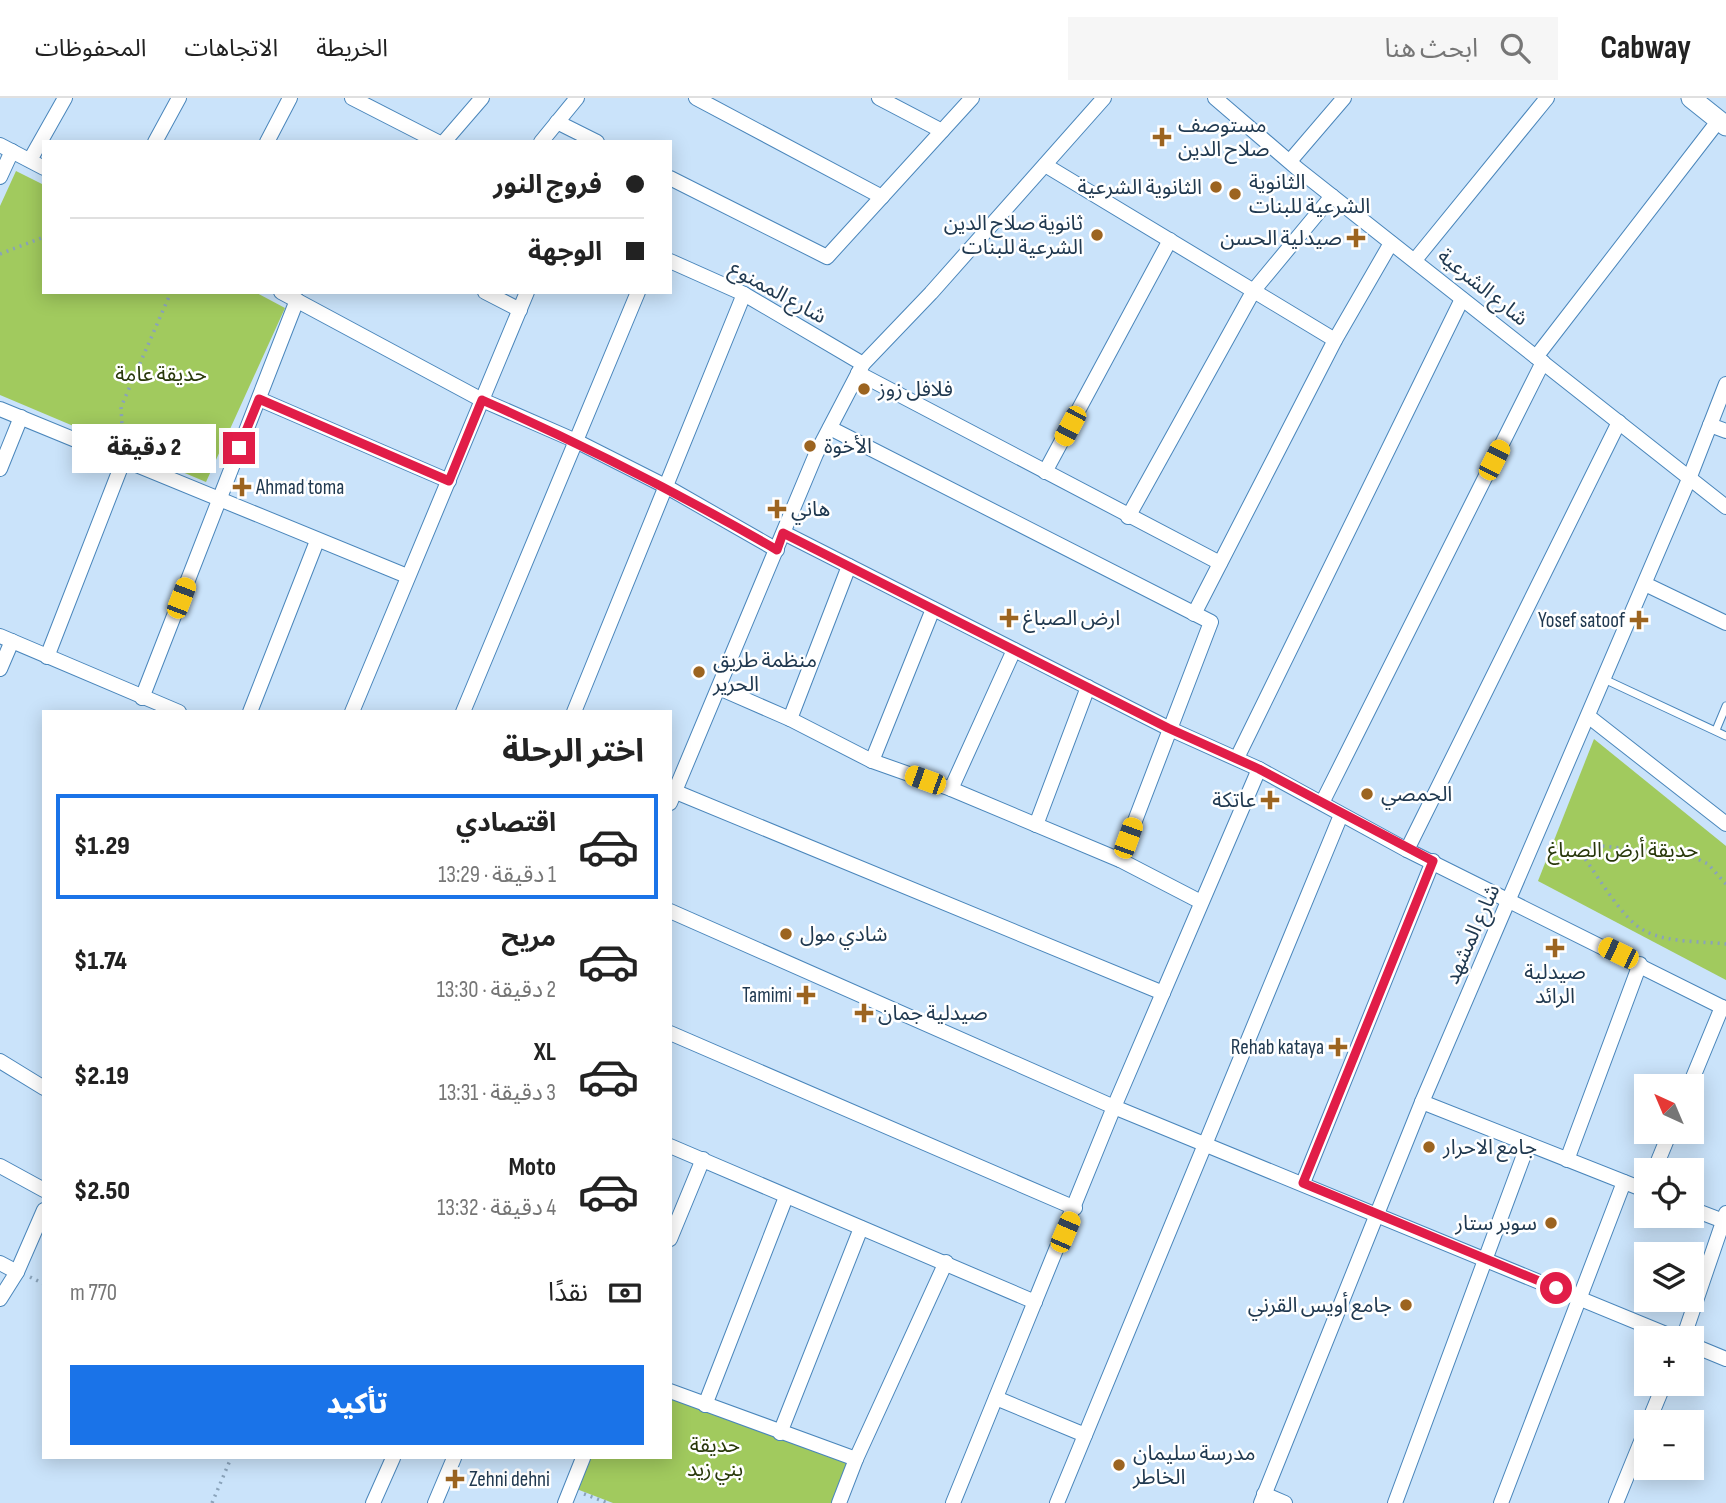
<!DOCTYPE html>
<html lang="ar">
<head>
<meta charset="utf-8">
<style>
	:root { --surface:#fff; --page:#f6f6f6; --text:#222; --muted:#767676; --line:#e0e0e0; --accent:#1a73e8 }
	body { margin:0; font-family:"Sofia Sans Condensed","Noto Sans Arabic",sans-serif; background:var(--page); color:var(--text); direction:rtl; height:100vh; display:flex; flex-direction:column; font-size:26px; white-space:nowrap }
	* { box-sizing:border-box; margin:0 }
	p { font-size:23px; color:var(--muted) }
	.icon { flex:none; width:38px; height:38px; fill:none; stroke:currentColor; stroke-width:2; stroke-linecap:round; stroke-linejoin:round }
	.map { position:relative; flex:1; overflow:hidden; direction:ltr }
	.sheet { position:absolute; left:42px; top:612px; width:630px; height:749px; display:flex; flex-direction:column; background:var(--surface); border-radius:0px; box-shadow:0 4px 18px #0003; direction:rtl }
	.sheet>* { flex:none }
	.top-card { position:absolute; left:42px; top:42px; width:630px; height:154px; border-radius:0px; box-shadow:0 4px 18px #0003; direction:rtl; display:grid; align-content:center; height:154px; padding:0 28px; background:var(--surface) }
	.needle { width:46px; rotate:316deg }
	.buttons { position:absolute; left:1634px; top:976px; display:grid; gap:14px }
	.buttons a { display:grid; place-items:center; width:70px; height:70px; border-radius:0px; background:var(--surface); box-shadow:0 4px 18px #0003; font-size:35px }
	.end { position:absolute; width:32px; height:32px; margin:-16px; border:9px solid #e11d48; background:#fff; box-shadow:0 0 0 4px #fff }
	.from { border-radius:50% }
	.bubble { position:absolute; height:49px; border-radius:0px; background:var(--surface); box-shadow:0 4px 18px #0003; font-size:23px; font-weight:800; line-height:49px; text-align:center; direction:rtl }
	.car { position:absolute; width:21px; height:42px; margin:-21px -10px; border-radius:9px; box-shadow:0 0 5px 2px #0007; background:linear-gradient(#f5c518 24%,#345 0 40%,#f5c518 0 76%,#345 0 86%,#f5c518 0) }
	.top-card b { display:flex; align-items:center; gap:24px; height:66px; font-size:26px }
	.top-card b+b { border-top:2px solid var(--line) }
	.top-card i { width:18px; height:18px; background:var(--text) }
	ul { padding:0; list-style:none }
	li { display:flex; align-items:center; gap:21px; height:105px; margin:0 14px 10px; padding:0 14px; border:4px solid transparent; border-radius:0px }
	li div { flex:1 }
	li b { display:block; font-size:26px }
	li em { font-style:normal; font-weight:800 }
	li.current { border-color:var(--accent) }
	li>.icon { width:63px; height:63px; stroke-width:1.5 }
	h2 { padding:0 28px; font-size:32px; line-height:84px }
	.pay { display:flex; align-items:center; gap:18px; height:77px; padding:0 28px; font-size:26px }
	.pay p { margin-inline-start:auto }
	.button { display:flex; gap:14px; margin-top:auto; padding:14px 28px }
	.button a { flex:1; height:80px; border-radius:0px; background:var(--accent); color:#fff; font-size:28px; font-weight:800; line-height:80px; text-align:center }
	header { display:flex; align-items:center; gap:42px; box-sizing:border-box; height:98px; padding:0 35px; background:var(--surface); border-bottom:2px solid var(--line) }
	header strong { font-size:33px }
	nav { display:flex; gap:38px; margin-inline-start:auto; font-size:24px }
	.search { width:490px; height:63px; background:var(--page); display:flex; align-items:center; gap:18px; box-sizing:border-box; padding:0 24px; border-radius:0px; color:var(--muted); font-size:26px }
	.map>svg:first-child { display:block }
</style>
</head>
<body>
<header>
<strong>Cabway</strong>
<div class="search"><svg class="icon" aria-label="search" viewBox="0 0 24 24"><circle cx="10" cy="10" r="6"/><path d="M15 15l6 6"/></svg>ابحث هنا</div>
<nav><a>الخريطة</a><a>الاتجاهات</a><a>المحفوظات</a></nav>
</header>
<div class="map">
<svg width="1726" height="1405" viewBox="0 0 1726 1405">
	<rect width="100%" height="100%" fill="#cae3fa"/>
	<!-- green -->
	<g fill="#a1ca5e">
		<path d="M 16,73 L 44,87 L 44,194 L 255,194 L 285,210 L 206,384 L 0,297 L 0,108 Z"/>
		<path d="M 1594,641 L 1726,748 L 1726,882 L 1538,783 Z"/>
		<path d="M 670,1294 L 853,1361 L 836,1405 L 613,1405 L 574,1390 L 586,1360 L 670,1360 Z"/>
	</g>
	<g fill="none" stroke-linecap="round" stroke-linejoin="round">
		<!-- lane casing -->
		<g stroke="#4a86bb" stroke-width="9">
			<g id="lane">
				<path d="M 1604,581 L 1726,638"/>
				<path d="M 1716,632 L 1726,608"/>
			</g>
		</g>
		<!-- street casing -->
		<g stroke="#4a86bb" stroke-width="16">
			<g id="street">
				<path d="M 352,0 L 438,44"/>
				<path d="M 696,0 L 882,99"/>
				<path d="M 879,0 L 942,33"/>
				<path d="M 1215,0 L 1299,72 L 1726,409"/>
				<path d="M 557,24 L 597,44"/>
				<path d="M 155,44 L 179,0"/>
				<path d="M 267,44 L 290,0"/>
				<path d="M 444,44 L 482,0"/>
				<path d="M 541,44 L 577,0"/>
				<path d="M 0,47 L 44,70"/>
				<path d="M 30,62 L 65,0"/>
				<path d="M 1290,63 L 1344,0"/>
				<path d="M 1045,67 L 1335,242"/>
				<path d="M 0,79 L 12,53"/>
				<path d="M 670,80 L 827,159 L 972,0"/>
				<path d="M 1415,162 L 1547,0"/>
				<path d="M 670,163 L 744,196 L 863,266"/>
				<path d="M 281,194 L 482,302 L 576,343 L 667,389 L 777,452"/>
				<path d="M 485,194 L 520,212"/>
				<path d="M 1536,259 L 1719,22"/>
				<path d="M 858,275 L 1220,465"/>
				<path d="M 259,301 L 449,383"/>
				<path d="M 0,311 L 407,478"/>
				<path d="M 1710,327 L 1726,333"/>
				<path d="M 830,330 L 1211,524 L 1120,762"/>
				<path d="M 0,371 L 21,319"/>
				<path d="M 1045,374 L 1170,142"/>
				<path d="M 1128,419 L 1254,192 L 1332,98"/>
				<path d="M 784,435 L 1168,630 L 1259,671 L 1407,752 L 1726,911"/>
				<path d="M 1645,486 L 1726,525"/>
				<path d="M 1194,516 L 1335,242 L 1391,145"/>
				<path d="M 0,538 L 179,614"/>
				<path d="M 47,559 L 124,361"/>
				<path d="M 0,571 L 12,543"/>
				<path d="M 719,590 L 790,621 L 872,663 L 951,691 L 1120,762 L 1201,804"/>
				<path d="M 142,600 L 297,202"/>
				<path d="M 250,614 L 317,443"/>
				<path d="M 352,614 L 527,194"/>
				<path d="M 463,614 L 638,194"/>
				<path d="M 574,614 L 744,196"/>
				<path d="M 1588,618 L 1726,726"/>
				<path d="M 790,621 L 849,468"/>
				<path d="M 1237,660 L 1462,201"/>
				<path d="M 872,663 L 933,511"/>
				<path d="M 951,691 L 1014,552"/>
				<path d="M 676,694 L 1163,895"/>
				<path d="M 670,705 L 816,356 L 863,266 L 931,195 L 1104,0"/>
				<path d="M 1322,705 L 1543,264"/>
				<path d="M 1036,727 L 1088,589"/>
				<path d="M 1407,752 L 1619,324"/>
				<path d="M 670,813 L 1114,1009 L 1678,1241"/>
				<path d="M 670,935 L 1075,1110"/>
				<path d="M 0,963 L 44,990"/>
				<path d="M 1689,989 L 1722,909"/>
				<path d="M 1422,1004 L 1647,1093"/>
				<path d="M 670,1048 L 1035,1204"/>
				<path d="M 1567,1062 L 1640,866"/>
				<path d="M 0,1068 L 44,1092"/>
				<path d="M 1654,1073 L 1670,1034"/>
				<path d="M 1303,1085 L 1433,763"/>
				<path d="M 1692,1111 L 1726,1124"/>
				<path d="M 670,1141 L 703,1061"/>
				<path d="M 0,1165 L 17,1174"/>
				<path d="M 0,1201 L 17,1174 L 44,1112"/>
				<path d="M 1683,1241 L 1726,1115"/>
				<path d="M 1692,1247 L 1726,1261"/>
				<path d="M 670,1293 L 856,1361 L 839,1405"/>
				<path d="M 996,1300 L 1085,1337"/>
				<path d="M 705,1307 L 786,1099"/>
				<path d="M 1648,1325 L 1664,1286"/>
				<path d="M 780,1335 L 861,1130"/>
				<path d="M 856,1361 L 946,1164"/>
				<path d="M 1264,1396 L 1285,1405"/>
				<path d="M 373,1405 L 393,1360"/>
				<path d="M 435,1405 L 454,1360"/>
				<path d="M 565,1405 L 583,1360"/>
				<path d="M 953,1405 L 1114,1009 L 1259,671"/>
				<path d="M 1057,1405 L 1341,717"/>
				<path d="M 1261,1405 L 1422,1004 L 1689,381 L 1726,286"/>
				<path d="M 1395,1405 L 1528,1046"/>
				<path d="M 1501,1405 L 1624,1084"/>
				<path d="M 1616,1405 L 1647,1329"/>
			</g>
		</g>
		<!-- secondary casing -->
		<g stroke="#4a86bb" stroke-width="21">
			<path id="secondary" d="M 1691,0 L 1726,28"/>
		</g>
		<!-- path -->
		<g stroke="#8aa3ba" stroke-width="3.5" stroke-dasharray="2 5" stroke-linecap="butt">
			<path d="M 0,156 L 44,139"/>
			<path d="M 123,346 L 121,309 L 171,194"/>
			<path d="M 1726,786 L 1708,766 L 1689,757 L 1593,747 L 1585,761 C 1600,781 1623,822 1645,833 C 1668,845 1700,843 1726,846"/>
			<path d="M 30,1179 L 44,1186"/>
			<path d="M 584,1396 L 608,1405"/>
			<path d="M 212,1405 L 231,1360"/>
		</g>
		<!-- lane -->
		<use href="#lane" stroke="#fff" stroke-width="7"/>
		<!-- street -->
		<use href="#street" stroke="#fff" stroke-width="14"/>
		<!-- secondary -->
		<use href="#secondary" stroke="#fff" stroke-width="19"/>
	</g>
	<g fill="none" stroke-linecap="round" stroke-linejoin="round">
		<!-- route -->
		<path stroke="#e11d48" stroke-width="9" d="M 239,350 L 259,301 L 449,383 L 482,302 C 584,347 680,396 777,452 L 783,435 L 1168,630 L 1259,671 L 1433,763 L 1303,1085 L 1556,1190"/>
	</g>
	<!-- markers -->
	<g fill="#9c6420" stroke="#fff" stroke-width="2.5">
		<path d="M1158.5 28.5h7v7h7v7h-7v7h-7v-7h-7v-7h7z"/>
		<circle cx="1216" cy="89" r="7"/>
		<circle cx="1235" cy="96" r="7"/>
		<circle cx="1097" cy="137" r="7"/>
		<path d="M1352.5 129.5h7v7h7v7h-7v7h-7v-7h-7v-7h7z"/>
		<circle cx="864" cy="291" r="7"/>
		<circle cx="810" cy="348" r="7"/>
		<path d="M238.5 378.5h7v7h7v7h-7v7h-7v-7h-7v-7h7z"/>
		<path d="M773.5 400.5h7v7h7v7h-7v7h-7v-7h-7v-7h7z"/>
		<path d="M1005.5 509.5h7v7h7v7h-7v7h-7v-7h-7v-7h7z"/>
		<path d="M1635.5 511.5h7v7h7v7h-7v7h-7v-7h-7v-7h7z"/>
		<circle cx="699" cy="574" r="7"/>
		<circle cx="1367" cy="696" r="7"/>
		<path d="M1266.5 691.5h7v7h7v7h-7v7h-7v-7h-7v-7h7z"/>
		<circle cx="786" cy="836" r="7"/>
		<path d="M1551.5 839.5h7v7h7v7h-7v7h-7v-7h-7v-7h7z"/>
		<path d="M802.5 886.5h7v7h7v7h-7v7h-7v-7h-7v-7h7z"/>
		<path d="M860.5 904.5h7v7h7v7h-7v7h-7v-7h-7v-7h7z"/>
		<path d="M1334.5 938.5h7v7h7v7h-7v7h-7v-7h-7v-7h7z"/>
		<circle cx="1429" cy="1049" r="7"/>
		<circle cx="1551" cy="1125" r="7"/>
		<circle cx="1406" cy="1207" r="7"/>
		<circle cx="1119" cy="1367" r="7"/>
		<path d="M451.5 1370.5h7v7h7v7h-7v7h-7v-7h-7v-7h7z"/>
	</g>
	<g text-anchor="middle" stroke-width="5" stroke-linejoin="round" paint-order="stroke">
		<!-- poi labels -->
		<g font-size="21" fill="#203950" stroke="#fff" text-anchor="start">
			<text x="1178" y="34">مستوصف<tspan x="1178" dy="24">صلاح الدين</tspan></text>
			<text x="1249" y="91">الثانوية<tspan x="1249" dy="24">الشرعية للبنات</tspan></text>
			<text x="1202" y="96" text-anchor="end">الثانوية الشرعية</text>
			<text x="1083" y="132" text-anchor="end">ثانوية صلاح الدين<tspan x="1083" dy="24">الشرعية للبنات</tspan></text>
			<text x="1342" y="147" text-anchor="end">صيدلية الحسن</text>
			<text x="878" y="298">فلافل زوز</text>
			<text x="824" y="355">الأخوة</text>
			<text x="256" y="396">Ahmad toma</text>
			<text x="791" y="418">هاني</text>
			<text x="1023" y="527">ارض الصباغ</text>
			<text x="1625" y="529" text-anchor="end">Yosef satoof</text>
			<text x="713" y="569">منظمة طريق<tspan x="713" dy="24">الحرير</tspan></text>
			<text x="1381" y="703">الحمصي</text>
			<text x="1256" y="709" text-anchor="end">عاتكة</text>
			<text x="800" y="843">شادي مول</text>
			<text x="1555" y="881" text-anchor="middle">صيدلية<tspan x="1555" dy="24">الرائد</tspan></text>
			<text x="792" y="904" text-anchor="end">Tamimi</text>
			<text x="878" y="922">صيدلية جمان</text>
			<text x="1324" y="956" text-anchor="end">Rehab kataya</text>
			<text x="1443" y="1056">جامع الاحرار</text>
			<text x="1537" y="1132" text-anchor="end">سوبر ستار</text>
			<text x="1392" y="1214" text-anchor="end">جامع أويس القرني</text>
			<text x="1133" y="1362">مدرسة سليمان<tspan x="1133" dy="24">الخاطر</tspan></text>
			<text x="469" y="1388">Zehni dehni</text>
		</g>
		<!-- street labels -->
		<g font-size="21" fill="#203950" stroke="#fff">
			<text transform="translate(1483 189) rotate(39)" y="7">شارع الشرعية</text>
			<text transform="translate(778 194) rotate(29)" y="7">شارع الممنوع</text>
			<text transform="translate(1472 836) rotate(-66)" y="7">شارع المشهد</text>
		</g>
		<!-- park labels -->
		<g font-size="21" fill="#28380a" stroke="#fff">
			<text x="161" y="283">حديقة عامة</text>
			<text x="1623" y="759">حديقة أرض الصباغ</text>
			<text x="715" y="1354">حديقة<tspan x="715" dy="24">بني زيد</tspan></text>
		</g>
	</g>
</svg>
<div class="buttons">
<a><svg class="needle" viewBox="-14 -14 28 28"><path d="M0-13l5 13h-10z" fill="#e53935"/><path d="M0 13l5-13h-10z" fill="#767676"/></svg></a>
<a><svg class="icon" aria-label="locate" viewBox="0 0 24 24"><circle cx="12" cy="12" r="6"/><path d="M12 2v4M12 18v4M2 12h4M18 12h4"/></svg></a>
<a><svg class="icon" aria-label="layers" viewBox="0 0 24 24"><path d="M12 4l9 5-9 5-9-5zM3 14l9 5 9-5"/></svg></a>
<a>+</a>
<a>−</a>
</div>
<i class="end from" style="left:1556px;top:1190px"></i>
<i class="end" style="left:239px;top:350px"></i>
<div class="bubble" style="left:72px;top:326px;width:144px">2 دقيقة</div>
<i class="car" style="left:1070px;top:328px;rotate:208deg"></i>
<i class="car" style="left:1494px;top:362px;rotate:27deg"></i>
<i class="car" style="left:181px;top:500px;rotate:21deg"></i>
<i class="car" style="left:925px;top:682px;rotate:290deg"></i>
<i class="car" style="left:1128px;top:740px;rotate:20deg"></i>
<i class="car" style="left:1618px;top:855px;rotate:296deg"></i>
<i class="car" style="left:1065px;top:1134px;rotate:23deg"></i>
<div class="top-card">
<b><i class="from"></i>فروج النور</b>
<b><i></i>الوجهة</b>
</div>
<section class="sheet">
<h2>اختر الرحلة</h2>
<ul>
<li class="current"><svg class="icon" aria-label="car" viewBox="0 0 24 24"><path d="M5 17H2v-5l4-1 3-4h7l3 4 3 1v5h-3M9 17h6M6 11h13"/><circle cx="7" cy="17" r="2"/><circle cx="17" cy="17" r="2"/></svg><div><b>اقتصادي</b><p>1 دقيقة · 13:29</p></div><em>$1.29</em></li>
<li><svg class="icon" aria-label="car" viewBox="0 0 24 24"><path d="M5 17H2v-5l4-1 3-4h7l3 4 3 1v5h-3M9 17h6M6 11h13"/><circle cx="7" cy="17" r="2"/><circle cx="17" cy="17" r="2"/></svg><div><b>مريح</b><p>2 دقيقة · 13:30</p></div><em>$1.74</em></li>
<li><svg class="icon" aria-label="car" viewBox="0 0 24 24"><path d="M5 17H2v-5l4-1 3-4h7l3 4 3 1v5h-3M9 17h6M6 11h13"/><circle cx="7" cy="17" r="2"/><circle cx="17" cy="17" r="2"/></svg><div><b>XL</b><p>3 دقيقة · 13:31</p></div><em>$2.19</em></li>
<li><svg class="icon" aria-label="car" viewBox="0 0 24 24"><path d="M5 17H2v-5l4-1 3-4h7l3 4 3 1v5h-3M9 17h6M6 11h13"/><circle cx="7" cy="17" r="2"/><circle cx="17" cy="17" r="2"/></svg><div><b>Moto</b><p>4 دقيقة · 13:32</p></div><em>$2.50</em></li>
</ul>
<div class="pay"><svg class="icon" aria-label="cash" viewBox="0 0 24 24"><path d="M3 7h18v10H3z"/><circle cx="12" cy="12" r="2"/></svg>نقدًا<p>770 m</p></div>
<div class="button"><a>تأكيد</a></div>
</section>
</div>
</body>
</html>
